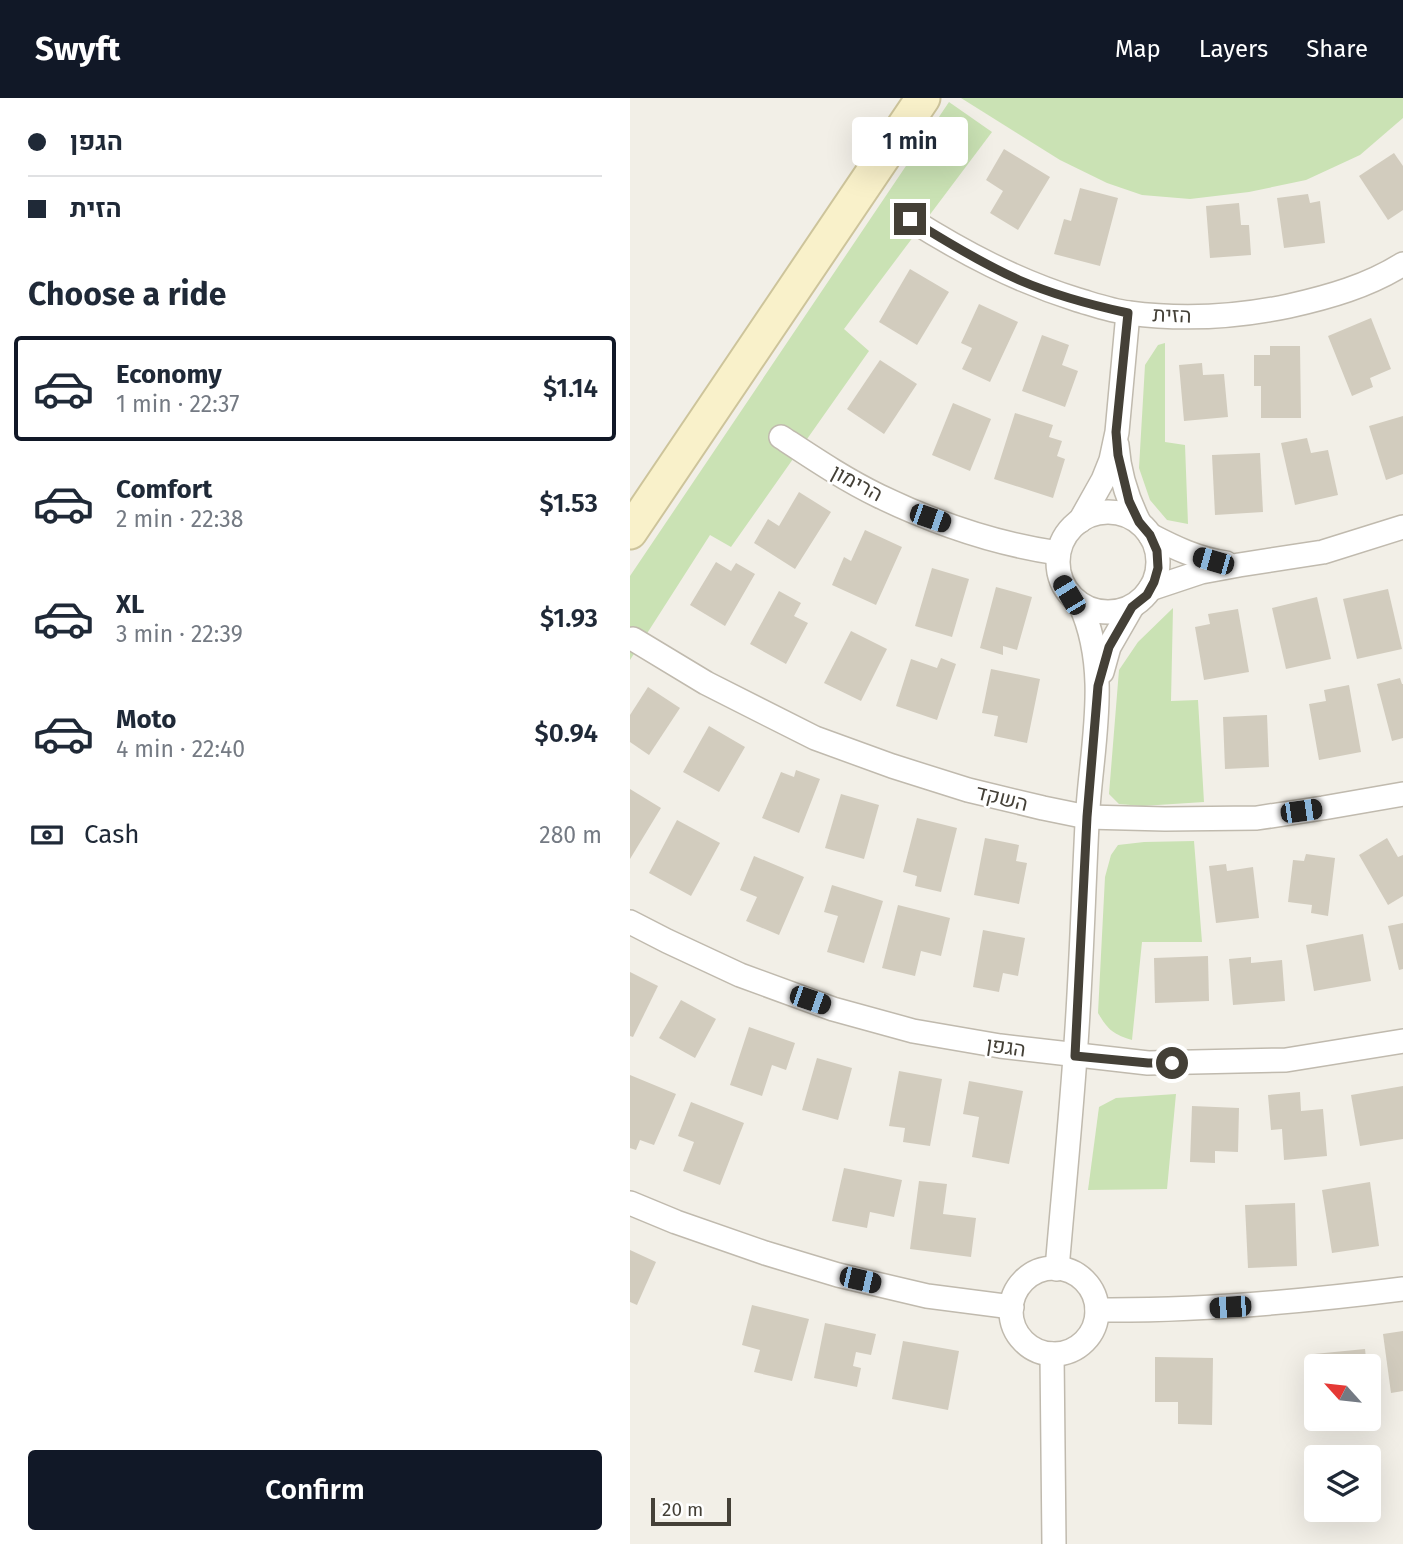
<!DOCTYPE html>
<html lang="en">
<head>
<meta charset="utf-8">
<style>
	:root { --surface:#fff; --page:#f2f2f3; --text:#1f2937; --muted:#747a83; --line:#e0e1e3; --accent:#111827 }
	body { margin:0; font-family:"Fira Sans",Heebo,sans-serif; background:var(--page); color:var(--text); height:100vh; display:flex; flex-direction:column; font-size:26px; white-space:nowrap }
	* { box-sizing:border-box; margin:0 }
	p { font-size:23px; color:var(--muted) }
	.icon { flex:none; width:38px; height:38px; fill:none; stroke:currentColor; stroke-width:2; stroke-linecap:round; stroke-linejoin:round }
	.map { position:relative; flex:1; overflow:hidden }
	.sheet { display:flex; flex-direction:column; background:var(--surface); width:630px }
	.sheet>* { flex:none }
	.hud { display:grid; align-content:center; height:154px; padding:0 28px; background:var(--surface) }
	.needle { width:46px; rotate:297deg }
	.buttons { position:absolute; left:674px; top:1256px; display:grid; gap:14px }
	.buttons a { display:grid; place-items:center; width:77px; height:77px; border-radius:7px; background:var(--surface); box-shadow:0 7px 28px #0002; font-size:35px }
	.scale { position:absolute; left:21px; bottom:18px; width:80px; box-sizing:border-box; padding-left:7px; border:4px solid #444037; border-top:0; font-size:19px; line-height:24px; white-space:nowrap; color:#444037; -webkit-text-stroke:5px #fff; paint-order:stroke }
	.end { position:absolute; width:32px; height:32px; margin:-16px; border:9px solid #444037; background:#fff; box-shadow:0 0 0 4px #fff }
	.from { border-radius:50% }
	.bubble { position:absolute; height:49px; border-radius:7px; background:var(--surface); box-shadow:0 7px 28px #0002; font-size:23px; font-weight:600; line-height:49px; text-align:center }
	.car { position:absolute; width:21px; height:42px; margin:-21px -10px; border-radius:9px; box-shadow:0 0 5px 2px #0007; background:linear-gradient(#222 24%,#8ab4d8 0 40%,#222 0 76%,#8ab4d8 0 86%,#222 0) }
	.hud b { display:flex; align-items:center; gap:24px; height:66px; font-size:26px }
	.hud b+b { border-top:2px solid var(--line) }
	.hud i { width:18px; height:18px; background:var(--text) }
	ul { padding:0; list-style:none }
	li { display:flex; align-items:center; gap:21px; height:105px; margin:0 14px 10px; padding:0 14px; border:4px solid transparent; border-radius:7px }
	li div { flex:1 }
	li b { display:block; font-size:26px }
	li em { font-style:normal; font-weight:600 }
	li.selected { border-color:var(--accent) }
	li>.icon { width:63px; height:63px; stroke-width:1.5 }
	h2 { padding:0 28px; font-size:32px; line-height:84px }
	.pay { display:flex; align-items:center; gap:18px; height:77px; padding:0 28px; font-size:26px }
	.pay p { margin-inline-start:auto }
	.button { display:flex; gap:14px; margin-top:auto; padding:14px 28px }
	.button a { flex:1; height:80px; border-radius:7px; background:var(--accent); color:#fff; font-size:28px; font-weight:600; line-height:80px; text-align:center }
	header { display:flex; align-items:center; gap:42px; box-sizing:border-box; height:98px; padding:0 35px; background:var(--accent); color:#fff }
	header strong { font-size:33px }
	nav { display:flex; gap:38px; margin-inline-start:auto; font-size:24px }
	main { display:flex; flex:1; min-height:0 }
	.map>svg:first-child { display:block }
</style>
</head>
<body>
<header>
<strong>Swyft</strong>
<nav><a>Map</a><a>Layers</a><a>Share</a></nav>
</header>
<main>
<section class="sheet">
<div class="hud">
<b><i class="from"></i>הגפן</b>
<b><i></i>הזית</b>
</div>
<h2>Choose a ride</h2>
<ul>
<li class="selected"><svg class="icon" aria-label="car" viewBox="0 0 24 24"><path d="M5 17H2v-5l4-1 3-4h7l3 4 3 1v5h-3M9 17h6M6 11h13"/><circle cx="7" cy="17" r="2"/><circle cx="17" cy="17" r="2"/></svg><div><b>Economy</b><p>1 min · 22:37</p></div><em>$1.14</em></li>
<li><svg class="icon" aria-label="car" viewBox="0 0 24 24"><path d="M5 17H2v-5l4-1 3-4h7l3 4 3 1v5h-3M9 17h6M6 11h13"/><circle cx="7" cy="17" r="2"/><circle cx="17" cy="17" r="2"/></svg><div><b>Comfort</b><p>2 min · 22:38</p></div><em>$1.53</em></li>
<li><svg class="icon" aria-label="car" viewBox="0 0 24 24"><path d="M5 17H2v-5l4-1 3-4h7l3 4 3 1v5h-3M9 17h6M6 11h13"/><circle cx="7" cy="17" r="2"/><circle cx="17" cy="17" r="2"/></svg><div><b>XL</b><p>3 min · 22:39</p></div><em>$1.93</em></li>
<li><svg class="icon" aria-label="car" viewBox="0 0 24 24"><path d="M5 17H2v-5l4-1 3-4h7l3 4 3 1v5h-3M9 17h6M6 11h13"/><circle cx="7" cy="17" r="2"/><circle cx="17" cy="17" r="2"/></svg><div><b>Moto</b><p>4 min · 22:40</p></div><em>$0.94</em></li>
</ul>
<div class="pay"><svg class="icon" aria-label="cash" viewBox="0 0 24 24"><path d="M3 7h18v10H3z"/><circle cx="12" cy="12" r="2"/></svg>Cash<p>280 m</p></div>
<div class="button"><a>Confirm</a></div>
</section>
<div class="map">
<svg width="773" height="1446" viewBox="0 0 773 1446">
	<rect width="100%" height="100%" fill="#f2efe7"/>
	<!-- green -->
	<g fill="#cae2b4">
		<path d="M 331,0 L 773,0 L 773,20 L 730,57 L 676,82 L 619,94 L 560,101 L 512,97 L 477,85 L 430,62 Z"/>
		<path d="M 319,4 L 362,34 L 214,231 L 239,253 L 101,449 L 80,437 L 0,562 L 0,478 Z"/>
		<path d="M 535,245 L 535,344 L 555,347 L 558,426 L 537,422 L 520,402 L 509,370 L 515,267 L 528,247 Z"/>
		<path d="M 543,510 L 541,603 L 568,602 L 574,704 L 512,708 L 489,706 L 479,696 L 489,572 L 508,544 Z"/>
		<path d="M 564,743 L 572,844 L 512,844 L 502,942 C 483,936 478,932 468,915 L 475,779 L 481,757 L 488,747 L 514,744 Z"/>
		<path d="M 546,996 L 537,1091 L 458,1092 L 469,1009 L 486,1000 Z"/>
	</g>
	<!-- building -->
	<g fill="#d2ccbe">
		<path d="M 374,51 L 420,79 L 388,132 L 360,115 L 373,93 L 356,82 Z"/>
		<path d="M 764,55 L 773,68 L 773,112 L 758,122 L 729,78 Z"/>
		<path d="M 450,90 L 488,100 L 470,168 L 424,156 L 434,121 L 441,123 Z"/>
		<path d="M 678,96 L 680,105 L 690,103 L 695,145 L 654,150 L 647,100 Z"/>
		<path d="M 609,105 L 611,127 L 619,127 L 621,157 L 580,160 L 576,108 Z"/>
		<path d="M 280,171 L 319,194 L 287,247 L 249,224 Z"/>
		<path d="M 349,206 L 388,224 L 360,284 L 332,271 L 342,250 L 331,245 Z"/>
		<path d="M 741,220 L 761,271 L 740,280 L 743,289 L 722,298 L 698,238 Z"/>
		<path d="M 412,237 L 439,247 L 432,267 L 448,273 L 435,309 L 392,293 Z"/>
		<path d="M 640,248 L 670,248 L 671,320 L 631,320 L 631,288 L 624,288 L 624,257 L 640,257 Z"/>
		<path d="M 250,262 L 287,286 L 254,336 L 217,311 Z"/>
		<path d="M 572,265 L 573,277 L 594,276 L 598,319 L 554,323 L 549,267 Z"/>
		<path d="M 323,305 L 361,321 L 340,373 L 302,357 Z"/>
		<path d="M 385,315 L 423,327 L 419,339 L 432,343 L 427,358 L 435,361 L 423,400 L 364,381 Z"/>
		<path d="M 773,318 L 773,376 L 756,382 L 739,328 Z"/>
		<path d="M 677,340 L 681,355 L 698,352 L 708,397 L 665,407 L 651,345 Z"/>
		<path d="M 630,355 L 633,414 L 585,417 L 582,357 Z"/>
		<path d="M 169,394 L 201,414 L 165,471 L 124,445 L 138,421 L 149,428 Z"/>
		<path d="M 235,432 L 272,449 L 246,507 L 202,487 L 214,459 L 221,463 Z"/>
		<path d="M 86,464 L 101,473 L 106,465 L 125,476 L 95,528 L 60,507 Z"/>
		<path d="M 302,470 L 339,481 L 322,539 L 285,528 Z"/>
		<path d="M 366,489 L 402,499 L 387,552 L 373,548 L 373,557 L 350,550 Z"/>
		<path d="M 758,491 L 772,551 L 727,561 L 713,501 Z"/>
		<path d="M 149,493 L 171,505 L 164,518 L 178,525 L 156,566 L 120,546 Z"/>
		<path d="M 687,499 L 701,561 L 656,571 L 642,510 Z"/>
		<path d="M 608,511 L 619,574 L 574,582 L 565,529 L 580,526 L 578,516 Z"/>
		<path d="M 221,533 L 257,551 L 231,603 L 194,585 Z"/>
		<path d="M 311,560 L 326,566 L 307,622 L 266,608 L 281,561 L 307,570 Z"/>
		<path d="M 361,571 L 410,581 L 397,645 L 364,638 L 368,618 L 352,615 Z"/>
		<path d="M 770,580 L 772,586 L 773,586 L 773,640 L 762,643 L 747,586 Z"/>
		<path d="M 719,587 L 731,654 L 689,662 L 679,606 L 696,603 L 694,592 Z"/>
		<path d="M 18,589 L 50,610 L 19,657 L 0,644 L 0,617 Z"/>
		<path d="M 637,617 L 639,669 L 595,671 L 593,619 Z"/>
		<path d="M 79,628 L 115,649 L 89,694 L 53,674 Z"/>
		<path d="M 166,672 L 190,681 L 169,735 L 132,720 L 151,674 L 164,679 Z"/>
		<path d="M 0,691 L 31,710 L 0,761 Z"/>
		<path d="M 211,696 L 249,707 L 234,761 L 195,750 Z"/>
		<path d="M 287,720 L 327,730 L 311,794 L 285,788 L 287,778 L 273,774 Z"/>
		<path d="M 47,722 L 90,745 L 61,798 L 19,775 Z"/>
		<path d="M 355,740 L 389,747 L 386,763 L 397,765 L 389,806 L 344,797 Z"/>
		<path d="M 757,740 L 768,759 L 773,757 L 773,798 L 758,807 L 729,757 Z"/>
		<path d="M 676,756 L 705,760 L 698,818 L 681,815 L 682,807 L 658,804 L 663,762 L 674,763 Z"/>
		<path d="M 124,758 L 174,779 L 149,837 L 116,823 L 127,799 L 110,792 Z"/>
		<path d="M 596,766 L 597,773 L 623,769 L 629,820 L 586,825 L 579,768 Z"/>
		<path d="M 202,787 L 253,803 L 234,865 L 197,854 L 208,818 L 194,814 Z"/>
		<path d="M 268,807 L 320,820 L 311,858 L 291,853 L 285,878 L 252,870 Z"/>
		<path d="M 773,825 L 773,871 L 769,872 L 758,828 Z"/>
		<path d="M 353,832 L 395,840 L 388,878 L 373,875 L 369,894 L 343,889 Z"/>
		<path d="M 733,836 L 741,883 L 684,893 L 676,847 Z"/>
		<path d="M 578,858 L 579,903 L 525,905 L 524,860 Z"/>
		<path d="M 621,859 L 621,865 L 652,862 L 655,903 L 603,907 L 599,861 Z"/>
		<path d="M 0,874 L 28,888 L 3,939 L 0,938 Z"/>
		<path d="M 51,902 L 86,921 L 65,960 L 29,940 Z"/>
		<path d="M 119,929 L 165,945 L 156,972 L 142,967 L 132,998 L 100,987 Z"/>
		<path d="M 187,960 L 222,970 L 208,1022 L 172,1012 Z"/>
		<path d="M 269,973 L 312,981 L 300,1048 L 273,1044 L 275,1030 L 259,1028 Z"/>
		<path d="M 0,977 L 46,996 L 24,1047 L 10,1042 L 6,1052 L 0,1050 Z"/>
		<path d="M 339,983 L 393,993 L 379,1066 L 342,1059 L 349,1019 L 333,1016 Z"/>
		<path d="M 773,988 L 773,1041 L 730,1048 L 721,997 Z"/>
		<path d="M 670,994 L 671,1013 L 693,1011 L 697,1058 L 654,1062 L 652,1031 L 641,1032 L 638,997 Z"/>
		<path d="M 61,1004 L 114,1025 L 90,1087 L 53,1073 L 64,1044 L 48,1038 Z"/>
		<path d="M 562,1008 L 609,1010 L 608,1054 L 585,1053 L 585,1065 L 560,1064 Z"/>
		<path d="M 214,1070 L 272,1082 L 264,1119 L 240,1114 L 237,1130 L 202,1123 Z"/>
		<path d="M 289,1083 L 317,1086 L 313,1116 L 346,1120 L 341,1159 L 280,1151 Z"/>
		<path d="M 740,1084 L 749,1148 L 702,1155 L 692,1092 Z"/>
		<path d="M 665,1105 L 667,1168 L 618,1170 L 615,1107 Z"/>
		<path d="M 0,1152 L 26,1164 L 7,1207 L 0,1204 Z"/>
		<path d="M 122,1207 L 179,1221 L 162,1283 L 124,1274 L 130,1252 L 112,1247 Z"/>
		<path d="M 195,1225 L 246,1236 L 241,1257 L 226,1254 L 223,1268 L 231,1270 L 227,1289 L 184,1280 Z"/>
		<path d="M 773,1233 L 773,1293 L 761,1295 L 753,1236 Z"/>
		<path d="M 273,1243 L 329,1253 L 318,1312 L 262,1301 Z"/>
		<path d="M 735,1251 L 737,1269 L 685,1269 L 684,1256 Z"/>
		<path d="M 525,1259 L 583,1260 L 582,1327 L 548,1326 L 548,1304 L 525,1304 Z"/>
	</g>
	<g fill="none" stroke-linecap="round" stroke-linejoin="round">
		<!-- street casing -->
		<g stroke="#c0baae" stroke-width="26">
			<g id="street">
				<path d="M 280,121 C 334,155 387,183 448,202 C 465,207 482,213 499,215 C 552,222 607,219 659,208 C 699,199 738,188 773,166"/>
				<path d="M 151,339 C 183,360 214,381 249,398 C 305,425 366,446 428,455"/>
				<path d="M 487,347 C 489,374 497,400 509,424"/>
				<circle cx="478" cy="464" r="50"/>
				<path d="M 450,423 L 473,382 L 481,362 L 487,334 L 498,215"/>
				<path d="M 520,437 C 545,450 568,461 596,465"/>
				<path d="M 520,491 L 571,474 L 609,467 L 693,454 L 773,429"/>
				<path d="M 3,541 L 76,585 L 185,640 L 262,668 L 338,692 L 413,710 L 457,719 L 535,721 L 627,720 L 693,710 L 773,696"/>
				<path d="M 472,574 L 479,549 L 502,509"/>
				<path d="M 0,824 L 37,843 L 110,877 L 203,911 L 283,933 L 370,948 L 518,965 L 656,962 L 773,943"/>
				<path d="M 0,1105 L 46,1124 L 135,1155 L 208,1177 L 297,1198 L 382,1209"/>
				<circle cx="424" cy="1213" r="43"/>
				<path d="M 427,1171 C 433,1100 440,1030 445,959 C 451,882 453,804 457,726 C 460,653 482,576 450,506"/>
				<path d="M 467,1212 C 570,1213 671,1204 773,1191"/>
				<path d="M 422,1256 L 424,1446"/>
			</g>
		</g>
		<!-- secondary casing -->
		<g stroke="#cdc49b" stroke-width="37">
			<path id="secondary" d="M 0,434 L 293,0"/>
		</g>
		<!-- street -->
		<use href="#street" stroke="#fff" stroke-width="23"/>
		<!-- secondary -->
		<use href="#secondary" stroke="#f9f1ca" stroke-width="33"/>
	</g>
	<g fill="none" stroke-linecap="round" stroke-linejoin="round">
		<!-- route -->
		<path stroke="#444037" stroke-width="9" d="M 280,121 C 315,143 351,165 389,182 C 424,197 461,207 498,215 L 486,334 L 488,357 L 499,403 L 509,424 L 520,437 L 527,453 L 528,470 L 524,484 L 517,497 L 502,509 L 479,549 L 468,588 L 457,719 L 445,958 L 518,965 L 542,965"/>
	</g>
	<g text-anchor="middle" stroke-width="5" stroke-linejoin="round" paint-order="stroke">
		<!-- street labels -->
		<g font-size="21" fill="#444037" stroke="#fff">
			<text transform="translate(542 217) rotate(2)" y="7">הזית</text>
			<text transform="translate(227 385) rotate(28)" y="7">הרימון</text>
			<text transform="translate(372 700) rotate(14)" y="7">השקד</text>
			<text transform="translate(376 949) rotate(8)" y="7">הגפן</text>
		</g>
	</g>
</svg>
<div class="buttons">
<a><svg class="needle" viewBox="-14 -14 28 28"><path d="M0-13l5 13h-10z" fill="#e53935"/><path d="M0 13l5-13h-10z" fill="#747a83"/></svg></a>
<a><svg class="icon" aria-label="layers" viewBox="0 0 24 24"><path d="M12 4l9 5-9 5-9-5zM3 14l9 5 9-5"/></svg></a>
</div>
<div class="scale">20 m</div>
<i class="end from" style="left:542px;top:965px"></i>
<i class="end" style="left:280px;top:121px"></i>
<div class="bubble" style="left:222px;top:19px;width:116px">1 min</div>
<i class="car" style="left:300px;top:420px;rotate:109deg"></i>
<i class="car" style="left:583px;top:463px;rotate:286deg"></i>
<i class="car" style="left:439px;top:497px;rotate:329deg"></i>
<i class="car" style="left:671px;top:713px;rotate:82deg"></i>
<i class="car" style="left:180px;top:902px;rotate:109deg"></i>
<i class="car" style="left:230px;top:1182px;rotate:103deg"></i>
<i class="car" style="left:600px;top:1209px;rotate:266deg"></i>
</div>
</main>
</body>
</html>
